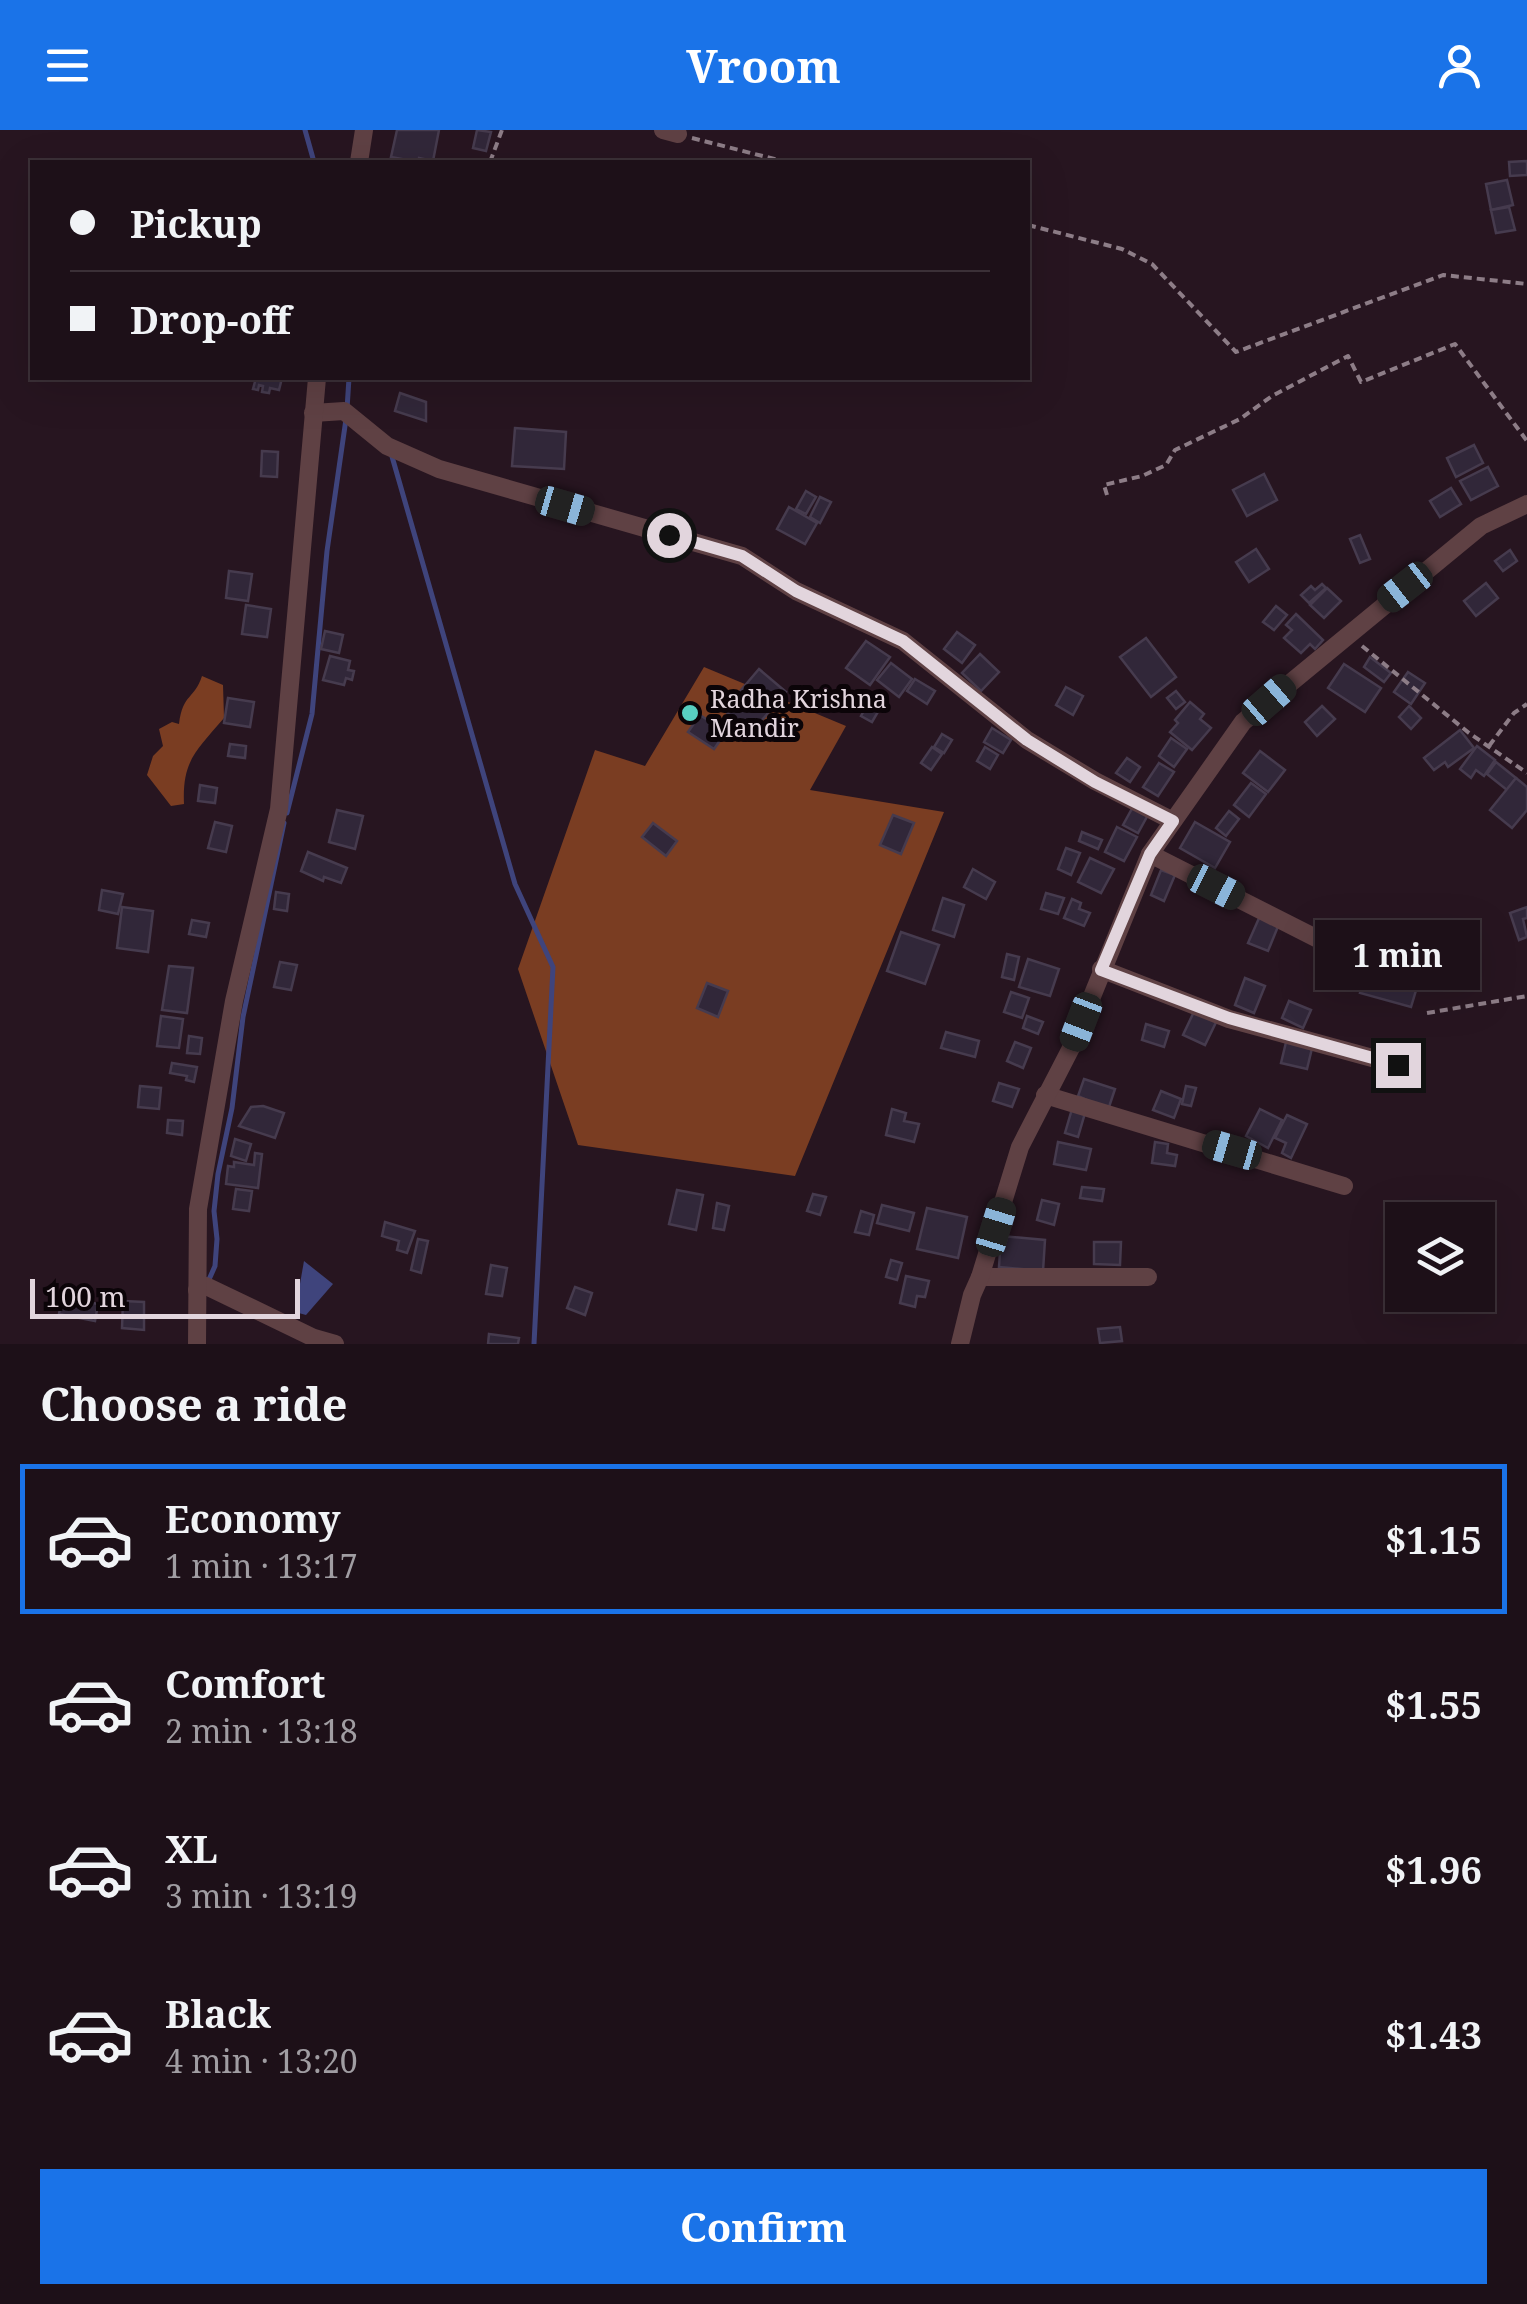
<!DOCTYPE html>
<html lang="en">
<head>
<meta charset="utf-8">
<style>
	:root { --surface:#1d1018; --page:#2a1e25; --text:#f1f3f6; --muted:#a09da2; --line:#3b3037; --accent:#1a73e8 }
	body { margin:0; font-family:"Noto Serif",serif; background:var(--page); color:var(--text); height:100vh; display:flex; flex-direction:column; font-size:38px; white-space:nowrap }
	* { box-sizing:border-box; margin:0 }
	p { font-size:32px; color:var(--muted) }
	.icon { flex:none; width:55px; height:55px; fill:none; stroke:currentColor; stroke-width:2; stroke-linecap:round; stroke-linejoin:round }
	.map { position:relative; height:1214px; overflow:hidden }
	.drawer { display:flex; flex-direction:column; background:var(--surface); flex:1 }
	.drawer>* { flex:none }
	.hud { position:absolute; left:30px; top:30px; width:1000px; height:220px; border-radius:0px; box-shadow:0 10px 40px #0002,0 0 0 2px var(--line); display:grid; align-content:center; height:220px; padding:0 40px; background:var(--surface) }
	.controls { position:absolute; left:1385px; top:1072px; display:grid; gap:20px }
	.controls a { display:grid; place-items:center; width:110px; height:110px; border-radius:0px; background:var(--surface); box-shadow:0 10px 40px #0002,0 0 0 2px var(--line); font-size:50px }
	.scale { position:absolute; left:30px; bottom:25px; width:270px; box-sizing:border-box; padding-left:10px; border:5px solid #e2d5dd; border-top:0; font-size:28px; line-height:35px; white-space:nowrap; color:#e2d5dd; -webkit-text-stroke:8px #0b0408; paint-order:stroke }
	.end { position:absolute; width:45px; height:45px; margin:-22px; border:12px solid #e2d5dd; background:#111; box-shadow:0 0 0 5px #111 }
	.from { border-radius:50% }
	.bubble { position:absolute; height:70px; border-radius:0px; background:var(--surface); box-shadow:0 10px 40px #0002,0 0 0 2px var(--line); font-size:32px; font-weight:700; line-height:70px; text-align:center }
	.car { position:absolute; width:30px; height:60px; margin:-30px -15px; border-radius:12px; box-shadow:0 0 8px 2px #0007; background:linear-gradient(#222 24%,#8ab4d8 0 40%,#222 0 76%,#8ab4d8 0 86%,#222 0) }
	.hud b { display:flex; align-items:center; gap:35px; height:95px; font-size:38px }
	.hud b+b { border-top:2px solid var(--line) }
	.hud i { width:25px; height:25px; background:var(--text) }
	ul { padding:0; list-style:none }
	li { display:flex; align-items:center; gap:30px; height:150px; margin:0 20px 15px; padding:0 20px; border:5px solid transparent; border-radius:0px }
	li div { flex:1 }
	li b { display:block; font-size:38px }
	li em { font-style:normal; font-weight:700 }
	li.on { border-color:var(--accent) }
	li>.icon { width:90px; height:90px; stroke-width:1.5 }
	h2 { padding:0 40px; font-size:45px; line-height:120px }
	.button { display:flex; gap:20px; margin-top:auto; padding:20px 40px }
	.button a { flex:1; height:115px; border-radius:0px; background:var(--accent); color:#fff; font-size:40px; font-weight:700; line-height:115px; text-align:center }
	header { display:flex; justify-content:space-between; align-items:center; height:130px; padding:0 40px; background:var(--accent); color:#fff; font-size:45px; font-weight:700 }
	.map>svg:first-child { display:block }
</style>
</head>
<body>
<header><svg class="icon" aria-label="menu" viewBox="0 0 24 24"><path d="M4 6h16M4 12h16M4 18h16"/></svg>Vroom<svg class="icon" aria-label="person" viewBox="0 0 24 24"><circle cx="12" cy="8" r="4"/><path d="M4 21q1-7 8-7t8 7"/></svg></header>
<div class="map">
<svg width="1527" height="1214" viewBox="0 0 1527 1214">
	<rect width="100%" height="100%" fill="#271520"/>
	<!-- forest -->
	<g fill="#7a3d22">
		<path d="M 704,537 L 846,596 L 810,660 L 944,682 L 795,1046 L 578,1015 L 518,839 L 595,620 L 645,636 Z"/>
		<path d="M 202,546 L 223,555 L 224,588 C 197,620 182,630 184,674 L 171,676 L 147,645 L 153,626 L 163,616 L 159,599 L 172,592 L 179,594 C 183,563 194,570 202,546 Z"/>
	</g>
	<!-- water -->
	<path fill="#3f447c" d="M 304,1131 L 333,1154 L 306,1185 L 295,1182 Z"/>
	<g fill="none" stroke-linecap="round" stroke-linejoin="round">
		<!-- stream -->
		<g stroke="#3f447c" stroke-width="5">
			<path d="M 305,0 L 314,32"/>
			<path d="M 347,279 L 349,248"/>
			<path d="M 391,323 L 515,754 L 553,837 L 534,1214"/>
			<path d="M 287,683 L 312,584 L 327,421 L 346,289"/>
			<path d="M 207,1154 L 215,1136 L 217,1109 L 214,1081 L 218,1044 L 232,978 L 243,887 L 284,693"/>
		</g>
	</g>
	<!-- building -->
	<g fill="#312739" stroke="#463b4e" stroke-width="2.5">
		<path d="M 397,0 L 439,0 L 433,31 L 419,28 L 418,32 L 391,27 Z"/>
		<path d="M 477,0 L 491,2 L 486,21 L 473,18 Z"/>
		<path d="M 1527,31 L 1527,45 L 1510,46 L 1509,32 Z"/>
		<path d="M 1507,50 L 1513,75 L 1491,80 L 1486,54 Z"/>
		<path d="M 1509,77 L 1515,100 L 1496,103 L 1491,80 Z"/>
		<path d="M 256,248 L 282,248 L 279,260 L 270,258 L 269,263 L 262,262 L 263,256 L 259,255 L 258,260 L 253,259 Z"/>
		<path d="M 400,263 L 426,272 L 426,291 L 395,281 Z"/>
		<path d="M 515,298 L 566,302 L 564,339 L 512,336 Z"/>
		<path d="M 1474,315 L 1483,333 L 1456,347 L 1447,328 Z"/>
		<path d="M 262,321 L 278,322 L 277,347 L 261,346 Z"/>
		<path d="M 1488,337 L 1498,356 L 1471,370 L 1460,351 Z"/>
		<path d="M 1264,344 L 1277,370 L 1247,386 L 1233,360 Z"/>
		<path d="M 1451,358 L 1461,374 L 1440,387 L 1430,371 Z"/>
		<path d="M 806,361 L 816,367 L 806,384 L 796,379 Z"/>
		<path d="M 820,367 L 831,372 L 820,393 L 810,387 Z"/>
		<path d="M 789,377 L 817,393 L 805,414 L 777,399 Z"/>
		<path d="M 1360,405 L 1370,429 L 1360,433 L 1350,409 Z"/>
		<path d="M 1256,419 L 1269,439 L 1249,452 L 1236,432 Z"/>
		<path d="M 1510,420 L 1517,431 L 1503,441 L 1495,431 Z"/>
		<path d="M 229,441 L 252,444 L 248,471 L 226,468 Z"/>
		<path d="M 1486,453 L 1498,468 L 1476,486 L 1464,471 Z"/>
		<path d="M 1322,454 L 1326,458 L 1309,473 L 1301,465 L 1311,456 L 1315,460 Z"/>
		<path d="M 1327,458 L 1341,471 L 1324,488 L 1310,475 Z"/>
		<path d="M 246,475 L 271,479 L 267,507 L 242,504 Z"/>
		<path d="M 1276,476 L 1287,485 L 1274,500 L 1263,492 Z"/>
		<path d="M 1296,484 L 1323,510 L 1315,519 L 1310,514 L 1301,523 L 1284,508 L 1292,500 L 1286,495 Z"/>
		<path d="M 325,501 L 343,505 L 339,523 L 321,519 Z"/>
		<path d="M 957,502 L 975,515 L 962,533 L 944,519 Z"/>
		<path d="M 1146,508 L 1176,547 L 1151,567 L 1120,527 Z"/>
		<path d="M 866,511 L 890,527 L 870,555 L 846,538 Z"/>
		<path d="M 980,524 L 999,542 L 981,561 L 962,543 Z"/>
		<path d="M 330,526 L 350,531 L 348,540 L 354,541 L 352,550 L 346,548 L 344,555 L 323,550 Z"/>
		<path d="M 1370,527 L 1391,543 L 1384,552 L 1364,537 Z"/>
		<path d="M 891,533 L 912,549 L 899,567 L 877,550 Z"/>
		<path d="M 1344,534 L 1381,558 L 1365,582 L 1328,558 Z"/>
		<path d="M 759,539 L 786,562 L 751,603 L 724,580 Z"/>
		<path d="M 1408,542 L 1425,553 L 1411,574 L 1394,562 Z"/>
		<path d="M 915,549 L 935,561 L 927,574 L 907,561 Z"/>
		<path d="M 1066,557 L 1083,566 L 1073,585 L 1056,575 Z"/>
		<path d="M 1176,561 L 1185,572 L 1176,579 L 1167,568 Z"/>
		<path d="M 228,568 L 254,572 L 250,597 L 224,593 Z"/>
		<path d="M 871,568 L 882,575 L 872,592 L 861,586 Z"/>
		<path d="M 1190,572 L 1204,584 L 1200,589 L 1211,598 L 1192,620 L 1170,602 L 1178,593 L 1175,590 Z"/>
		<path d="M 1322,576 L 1335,589 L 1317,606 L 1305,592 Z"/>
		<path d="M 1409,576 L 1421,588 L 1411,599 L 1399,587 Z"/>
		<path d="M 700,585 L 726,602 L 714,619 L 688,602 Z"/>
		<path d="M 992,598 L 1011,610 L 1003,623 L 984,612 Z"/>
		<path d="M 1460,600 L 1474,618 L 1448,637 L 1445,632 L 1434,640 L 1424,628 Z"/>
		<path d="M 942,604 L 952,610 L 944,623 L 934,617 Z"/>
		<path d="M 1171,608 L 1187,619 L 1174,637 L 1159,626 Z"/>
		<path d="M 230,614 L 246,616 L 245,628 L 228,626 Z"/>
		<path d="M 1477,616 L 1495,630 L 1484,646 L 1476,640 L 1471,648 L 1460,639 Z"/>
		<path d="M 932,617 L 942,624 L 931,640 L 921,633 Z"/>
		<path d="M 985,617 L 998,625 L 990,639 L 977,631 Z"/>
		<path d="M 1260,621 L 1285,640 L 1268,662 L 1243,643 Z"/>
		<path d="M 1127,628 L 1140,637 L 1130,652 L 1116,643 Z"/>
		<path d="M 1496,632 L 1516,648 L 1507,660 L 1487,644 Z"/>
		<path d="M 1159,633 L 1174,642 L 1158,666 L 1143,657 Z"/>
		<path d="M 1516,648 L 1527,657 L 1527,680 L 1512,698 L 1490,680 Z"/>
		<path d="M 1251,653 L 1266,664 L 1249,687 L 1234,675 Z"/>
		<path d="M 200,655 L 217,658 L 215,673 L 198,671 Z"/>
		<path d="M 1134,675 L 1149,683 L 1138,703 L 1123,695 Z"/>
		<path d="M 337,680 L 363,686 L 355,719 L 329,712 Z"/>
		<path d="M 1229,681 L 1239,689 L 1226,706 L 1216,698 Z"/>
		<path d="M 893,685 L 914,693 L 901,724 L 880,715 Z"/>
		<path d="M 215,692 L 232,696 L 226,722 L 208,718 Z"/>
		<path d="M 1195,692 L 1230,712 L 1215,738 L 1180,718 Z"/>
		<path d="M 653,693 L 677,711 L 666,726 L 642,707 Z"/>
		<path d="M 1117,697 L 1137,707 L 1124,731 L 1105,722 Z"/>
		<path d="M 1082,702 L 1102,710 L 1098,719 L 1079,711 Z"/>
		<path d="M 1066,718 L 1080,723 L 1071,745 L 1058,739 Z"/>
		<path d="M 308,722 L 347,738 L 341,753 L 324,747 L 323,751 L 301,741 Z"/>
		<path d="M 1090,728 L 1114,739 L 1101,763 L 1078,752 Z"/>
		<path d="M 973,739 L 995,752 L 986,769 L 964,757 Z"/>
		<path d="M 1161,740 L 1175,745 L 1164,771 L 1151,765 Z"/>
		<path d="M 102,760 L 123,764 L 118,784 L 99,780 Z"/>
		<path d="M 276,762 L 289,764 L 287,781 L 274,779 Z"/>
		<path d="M 1046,763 L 1064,768 L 1058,784 L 1041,779 Z"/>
		<path d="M 943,768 L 964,775 L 954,807 L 933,800 Z"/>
		<path d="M 1072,769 L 1081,773 L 1079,779 L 1090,783 L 1084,796 L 1064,788 Z"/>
		<path d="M 122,777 L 153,781 L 148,822 L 117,818 Z"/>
		<path d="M 1527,777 L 1527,788 L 1523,789 L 1527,807 L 1519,810 L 1510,783 Z"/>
		<path d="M 1260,786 L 1279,794 L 1268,821 L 1248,813 Z"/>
		<path d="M 192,790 L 209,793 L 206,807 L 189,804 Z"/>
		<path d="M 901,802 L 939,815 L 925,854 L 887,841 Z"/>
		<path d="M 1007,824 L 1019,827 L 1014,850 L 1002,847 Z"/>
		<path d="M 1028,829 L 1059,839 L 1050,866 L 1019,857 Z"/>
		<path d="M 1419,829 L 1436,836 L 1426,857 L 1409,849 Z"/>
		<path d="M 280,832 L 297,835 L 291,860 L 274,857 Z"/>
		<path d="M 169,836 L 193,838 L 187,883 L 162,880 Z"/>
		<path d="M 1366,842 L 1417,857 L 1411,877 L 1360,863 Z"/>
		<path d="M 1245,848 L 1265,856 L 1254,883 L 1235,875 Z"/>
		<path d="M 707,853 L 728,861 L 718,887 L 697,878 Z"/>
		<path d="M 1011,862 L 1029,868 L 1022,888 L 1004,882 Z"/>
		<path d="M 1199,871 L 1221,882 L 1205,915 L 1183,905 Z"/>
		<path d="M 1289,871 L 1311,880 L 1303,898 L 1282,888 Z"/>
		<path d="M 161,886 L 183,889 L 179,918 L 157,916 Z"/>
		<path d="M 1027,886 L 1043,892 L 1038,904 L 1023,898 Z"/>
		<path d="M 1146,894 L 1169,901 L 1164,917 L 1142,910 Z"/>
		<path d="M 946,902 L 979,911 L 975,927 L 941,918 Z"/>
		<path d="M 1288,904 L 1314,910 L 1307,939 L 1281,933 Z"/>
		<path d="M 189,906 L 202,908 L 200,924 L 187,923 Z"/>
		<path d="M 1015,912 L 1031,918 L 1023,938 L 1007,931 Z"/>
		<path d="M 172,933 L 197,937 L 194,952 L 186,950 L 187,946 L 170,943 Z"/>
		<path d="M 1084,949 L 1115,959 L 1108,980 L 1078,966 Z"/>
		<path d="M 999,953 L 1019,959 L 1012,977 L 993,971 Z"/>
		<path d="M 140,956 L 161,958 L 159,979 L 138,977 Z"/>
		<path d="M 1186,956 L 1196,958 L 1191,976 L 1182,974 Z"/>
		<path d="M 1161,961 L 1181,969 L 1174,988 L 1153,980 Z"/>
		<path d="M 263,976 L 284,983 L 275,1008 L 239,996 L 251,977 Z"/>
		<path d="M 892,979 L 906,983 L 904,991 L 919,994 L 914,1012 L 886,1005 Z"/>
		<path d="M 1072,979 L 1085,983 L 1078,1007 L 1065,1003 Z"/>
		<path d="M 1260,979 L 1282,990 L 1268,1018 L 1246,1006 Z"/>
		<path d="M 1287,985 L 1307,994 L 1291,1028 L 1282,1023 L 1286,1013 L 1275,1008 Z"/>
		<path d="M 168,990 L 183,991 L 182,1005 L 167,1003 Z"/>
		<path d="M 235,1009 L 251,1014 L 246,1031 L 231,1026 Z"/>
		<path d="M 1058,1012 L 1091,1019 L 1086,1040 L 1054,1034 Z"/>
		<path d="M 1155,1012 L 1168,1014 L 1167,1023 L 1177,1025 L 1175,1036 L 1152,1033 Z"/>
		<path d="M 255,1023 L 262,1024 L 258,1058 L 226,1054 L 228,1036 L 234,1037 L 234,1032 L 254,1035 Z"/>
		<path d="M 1082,1057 L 1104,1059 L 1102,1071 L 1080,1068 Z"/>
		<path d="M 236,1059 L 252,1061 L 249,1081 L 233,1079 Z"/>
		<path d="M 677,1060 L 703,1065 L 696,1100 L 669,1094 Z"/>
		<path d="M 813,1064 L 826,1067 L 820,1085 L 807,1081 Z"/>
		<path d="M 1042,1070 L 1059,1074 L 1054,1095 L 1037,1090 Z"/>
		<path d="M 717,1073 L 729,1076 L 724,1100 L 713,1098 Z"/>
		<path d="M 882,1075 L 914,1083 L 909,1101 L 877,1093 Z"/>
		<path d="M 927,1078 L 967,1087 L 958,1128 L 917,1119 Z"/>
		<path d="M 861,1081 L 874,1085 L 869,1105 L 855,1102 Z"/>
		<path d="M 385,1092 L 415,1101 L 407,1123 L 397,1120 L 399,1111 L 382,1106 Z"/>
		<path d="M 1001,1106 L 1045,1110 L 1043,1141 L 999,1137 Z"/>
		<path d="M 418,1109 L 428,1111 L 421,1143 L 411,1140 Z"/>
		<path d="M 1094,1112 L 1121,1112 L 1120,1135 L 1094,1134 Z"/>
		<path d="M 891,1130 L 902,1133 L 897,1150 L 886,1147 Z"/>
		<path d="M 491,1135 L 507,1138 L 502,1166 L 486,1164 Z"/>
		<path d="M 906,1146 L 929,1151 L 925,1167 L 917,1166 L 915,1177 L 900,1173 Z"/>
		<path d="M 575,1157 L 592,1163 L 585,1185 L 567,1178 Z"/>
		<path d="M 62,1167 L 98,1174 L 95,1191 L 59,1184 Z"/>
		<path d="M 123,1171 L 144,1172 L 144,1200 L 122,1198 Z"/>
		<path d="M 1120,1197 L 1122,1211 L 1100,1213 L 1098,1199 Z"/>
		<path d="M 489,1204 L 519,1208 L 518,1214 L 488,1214 Z"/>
	</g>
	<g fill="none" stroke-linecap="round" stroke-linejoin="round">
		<!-- path -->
		<g stroke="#8d7d87" stroke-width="4" stroke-dasharray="8 5" stroke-linecap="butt">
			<path d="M 692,8 L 786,32"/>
			<path d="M 490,32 L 502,0"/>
			<path d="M 1028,95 L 1122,119 L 1152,134 L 1236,222 L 1443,145 L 1527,154"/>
			<path d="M 1107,365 L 1104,355 L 1142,346 L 1166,335 L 1175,320 L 1240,289 L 1272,266 L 1348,226 L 1361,252 L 1455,214 L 1527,311"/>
			<path d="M 1362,516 L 1469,603 L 1527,643"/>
			<path d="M 1489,616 L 1514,583 L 1527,574"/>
			<path d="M 1427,883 L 1527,866"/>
		</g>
		<!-- minor -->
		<g stroke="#5f4144" stroke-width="18">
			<path d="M 663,0 L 678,4"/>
			<path d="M 359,32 L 364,0"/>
			<path d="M 313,283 L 344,281 L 387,316 L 439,339 L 742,426 L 796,461 L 903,511 L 1027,610 L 1095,651 L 1173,691"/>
			<path d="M 1150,724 L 1381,841"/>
			<path d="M 1101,839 L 1229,889 L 1398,935"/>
			<path d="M 1045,965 L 1344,1056"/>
			<path d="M 980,1147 L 1148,1147"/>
			<path d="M 197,1160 L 206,1156 L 314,1208 L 335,1214"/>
			<path d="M 197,1214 L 198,1079 L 234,871 L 279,679 L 317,248"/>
			<path d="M 960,1214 L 972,1165 L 980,1147 L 1020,1017 L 1071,918 L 1150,724 L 1243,592 L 1481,396 L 1527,374"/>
		</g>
	</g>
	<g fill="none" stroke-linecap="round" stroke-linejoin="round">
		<!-- route -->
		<path stroke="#e2d5dd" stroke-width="12" d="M 669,405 L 742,426 L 796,461 L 903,511 L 1027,610 L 1095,652 L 1173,691 L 1150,724 L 1101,840 L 1229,888 L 1398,935"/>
	</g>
	<!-- markers -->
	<circle fill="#58cec0" stroke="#0b0408" stroke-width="4" cx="690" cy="583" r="10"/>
	<g text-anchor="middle" stroke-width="10" stroke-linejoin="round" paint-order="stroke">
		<!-- poi labels -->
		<g font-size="25" fill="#e2d5dd" stroke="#0b0408" text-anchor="start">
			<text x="710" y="578">Radha Krishna<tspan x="710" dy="29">Mandir</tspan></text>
		</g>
	</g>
</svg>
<div class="controls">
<a><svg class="icon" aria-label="layers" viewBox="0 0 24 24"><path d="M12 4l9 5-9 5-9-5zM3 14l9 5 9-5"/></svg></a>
</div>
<div class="scale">100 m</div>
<i class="end from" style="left:669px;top:405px"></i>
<i class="end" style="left:1398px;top:935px"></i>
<div class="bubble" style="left:1315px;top:790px;width:165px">1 min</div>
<i class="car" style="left:565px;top:376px;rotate:106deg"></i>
<i class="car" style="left:1405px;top:457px;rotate:232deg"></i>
<i class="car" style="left:1269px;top:570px;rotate:49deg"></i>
<i class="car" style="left:1216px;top:757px;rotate:117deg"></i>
<i class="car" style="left:1081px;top:892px;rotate:201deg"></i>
<i class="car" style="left:1232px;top:1020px;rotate:286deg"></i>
<i class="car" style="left:996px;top:1097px;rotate:17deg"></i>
<div class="hud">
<b><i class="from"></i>Pickup</b>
<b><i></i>Drop-off</b>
</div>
</div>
<section class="drawer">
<h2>Choose a ride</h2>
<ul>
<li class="on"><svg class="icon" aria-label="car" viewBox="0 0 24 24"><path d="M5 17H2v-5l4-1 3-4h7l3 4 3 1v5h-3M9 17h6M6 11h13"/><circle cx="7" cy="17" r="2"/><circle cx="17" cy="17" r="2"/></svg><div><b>Economy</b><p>1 min · 13:17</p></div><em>$1.15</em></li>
<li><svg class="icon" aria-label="car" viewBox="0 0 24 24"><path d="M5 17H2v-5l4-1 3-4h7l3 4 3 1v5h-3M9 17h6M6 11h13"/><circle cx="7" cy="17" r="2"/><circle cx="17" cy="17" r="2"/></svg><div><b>Comfort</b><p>2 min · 13:18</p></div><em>$1.55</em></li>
<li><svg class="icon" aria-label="car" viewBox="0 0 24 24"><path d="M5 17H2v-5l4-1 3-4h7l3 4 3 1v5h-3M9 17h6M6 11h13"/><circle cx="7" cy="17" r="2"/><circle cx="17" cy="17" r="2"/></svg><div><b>XL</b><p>3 min · 13:19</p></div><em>$1.96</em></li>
<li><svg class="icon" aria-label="car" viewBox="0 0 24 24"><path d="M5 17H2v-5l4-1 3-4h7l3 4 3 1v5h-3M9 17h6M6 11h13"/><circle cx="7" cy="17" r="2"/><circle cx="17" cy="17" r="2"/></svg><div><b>Black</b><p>4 min · 13:20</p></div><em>$1.43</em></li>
</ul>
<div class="button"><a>Confirm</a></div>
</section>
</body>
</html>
